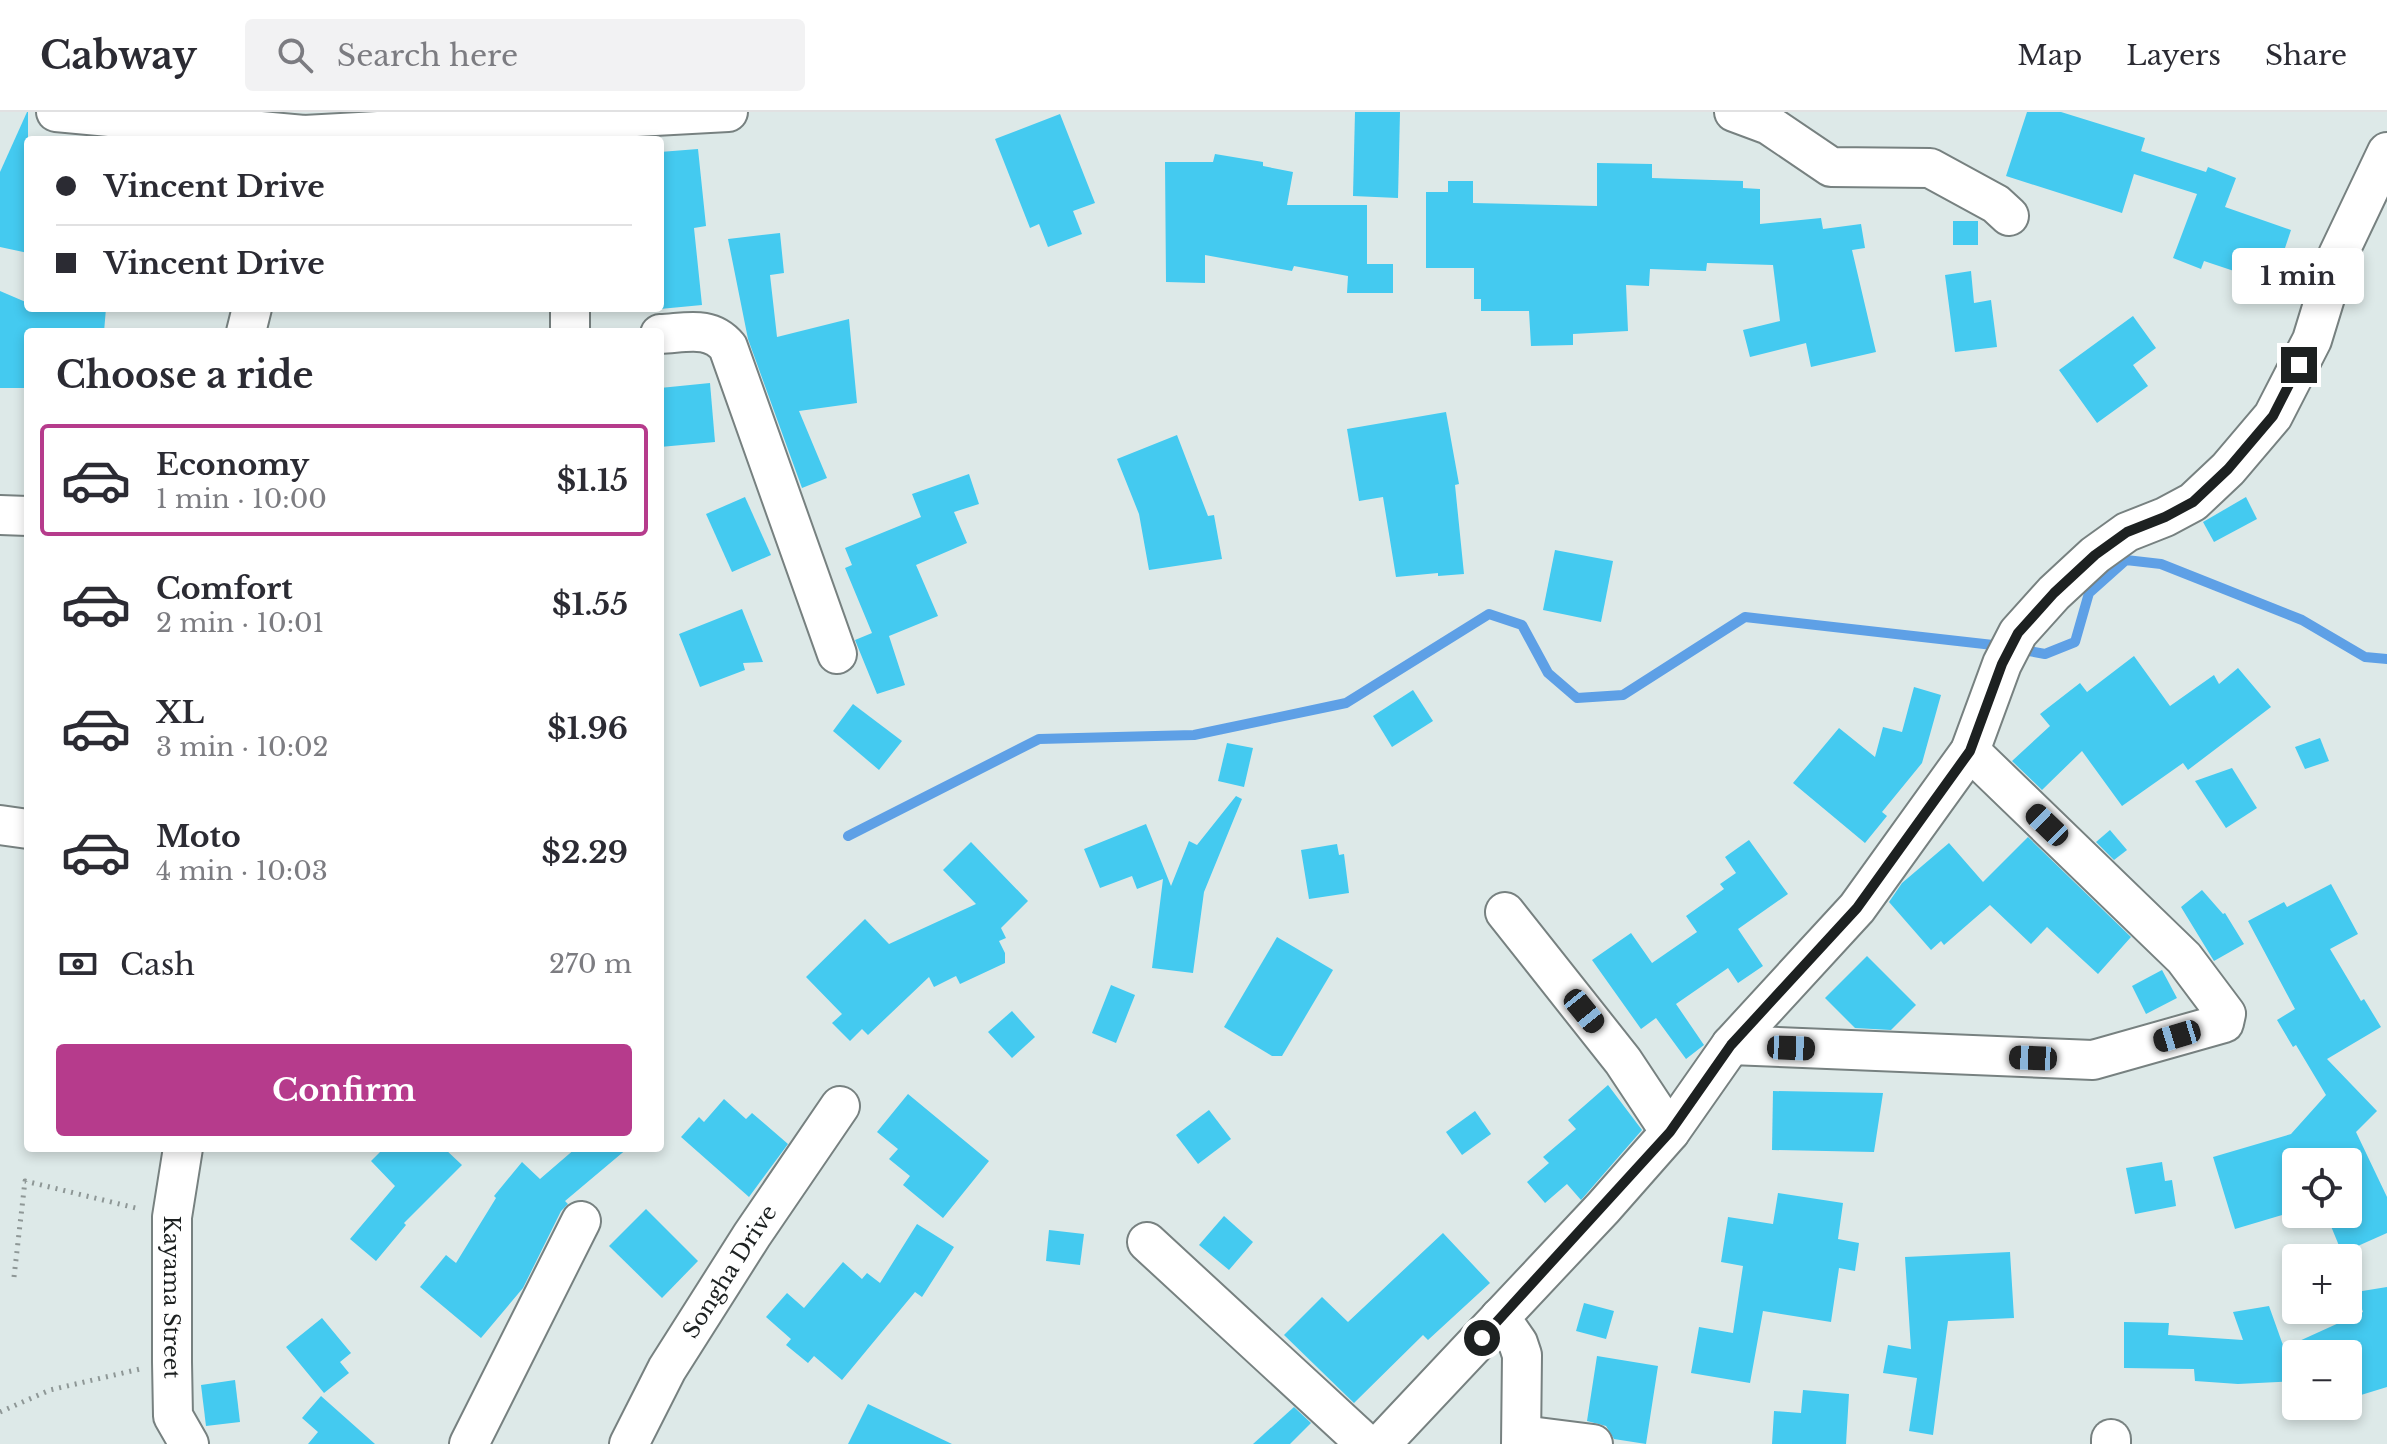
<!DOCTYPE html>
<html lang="en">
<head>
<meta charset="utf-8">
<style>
	:root { --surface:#fff; --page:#f2f2f3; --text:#2b2b33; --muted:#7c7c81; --line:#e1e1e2; --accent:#b63b8c }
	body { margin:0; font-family:"Libre Baskerville",serif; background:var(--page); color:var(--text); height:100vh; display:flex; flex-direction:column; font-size:30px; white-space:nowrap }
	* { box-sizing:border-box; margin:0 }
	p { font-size:26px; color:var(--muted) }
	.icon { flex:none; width:44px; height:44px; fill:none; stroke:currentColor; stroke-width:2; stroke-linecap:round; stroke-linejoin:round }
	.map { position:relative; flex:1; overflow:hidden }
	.panel { position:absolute; left:24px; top:216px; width:640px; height:824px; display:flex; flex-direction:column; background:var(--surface); border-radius:8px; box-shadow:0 4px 12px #0003 }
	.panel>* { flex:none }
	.guide { position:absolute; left:24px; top:24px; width:640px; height:176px; border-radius:8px; box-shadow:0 4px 12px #0003; display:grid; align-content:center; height:176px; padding:0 32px; background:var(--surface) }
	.tools { position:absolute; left:2282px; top:1036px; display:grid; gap:16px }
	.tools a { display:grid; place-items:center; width:80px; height:80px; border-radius:8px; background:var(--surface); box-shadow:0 4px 12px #0003; font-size:40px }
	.end { position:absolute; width:36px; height:36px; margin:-18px; border:10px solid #1d2121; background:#fff; box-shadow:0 0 0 4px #fff }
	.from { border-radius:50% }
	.bubble { position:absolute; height:56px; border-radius:8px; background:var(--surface); box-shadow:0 4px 12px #0003; font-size:26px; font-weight:700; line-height:56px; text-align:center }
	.car { position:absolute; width:24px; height:48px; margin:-24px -12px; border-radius:10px; box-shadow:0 0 6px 2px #0007; background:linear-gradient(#222 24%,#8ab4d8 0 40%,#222 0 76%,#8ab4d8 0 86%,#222 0) }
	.guide b { display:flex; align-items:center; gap:28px; height:76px; font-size:30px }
	.guide b+b { border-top:2px solid var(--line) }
	.guide i { width:20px; height:20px; background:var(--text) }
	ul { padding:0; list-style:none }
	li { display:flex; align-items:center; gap:24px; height:112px; margin:0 16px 12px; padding:0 16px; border:4px solid transparent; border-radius:8px }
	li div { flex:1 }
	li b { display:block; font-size:30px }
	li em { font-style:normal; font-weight:700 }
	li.current { border-color:var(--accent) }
	li>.icon { width:72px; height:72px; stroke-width:1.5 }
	h2 { padding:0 32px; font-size:36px; line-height:96px }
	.pay { display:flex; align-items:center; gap:20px; height:88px; padding:0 32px; font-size:30px }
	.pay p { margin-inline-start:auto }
	.cta { display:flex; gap:16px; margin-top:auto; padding:16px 32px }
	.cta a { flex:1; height:92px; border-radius:8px; background:var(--accent); color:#fff; font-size:32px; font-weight:700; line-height:92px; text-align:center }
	header { display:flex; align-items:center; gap:48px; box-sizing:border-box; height:112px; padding:0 40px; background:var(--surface); border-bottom:2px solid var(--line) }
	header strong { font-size:38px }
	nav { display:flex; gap:44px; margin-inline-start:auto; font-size:28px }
	.search { width:560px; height:72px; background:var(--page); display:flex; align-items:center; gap:20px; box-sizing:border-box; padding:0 28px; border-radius:8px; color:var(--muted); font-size:30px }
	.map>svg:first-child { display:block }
</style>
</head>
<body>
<header>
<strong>Cabway</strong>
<div class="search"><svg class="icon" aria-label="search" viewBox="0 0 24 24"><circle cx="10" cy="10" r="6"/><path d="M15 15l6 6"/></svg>Search here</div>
<nav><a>Map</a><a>Layers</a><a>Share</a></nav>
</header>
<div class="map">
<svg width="2387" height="1332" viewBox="0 0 2387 1332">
	<rect width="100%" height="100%" fill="#dde9e8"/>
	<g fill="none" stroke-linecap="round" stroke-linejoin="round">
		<!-- stream -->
		<g stroke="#5ea0e6" stroke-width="10">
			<path d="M 2018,537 L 2045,542 L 2075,530 L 2089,481 L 2126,448 L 2161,452 L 2302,508 L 2365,545 L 2387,547"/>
			<path d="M 848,724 L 1039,627 L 1194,623 L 1346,591 L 1489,502 L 1522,513 L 1548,561 L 1577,586 L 1623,583 L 1745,505 L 2002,534"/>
		</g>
	</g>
	<!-- building -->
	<g fill="#44caf0">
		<path d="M 27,0 L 28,0 L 28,141 L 0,135 L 0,60 Z"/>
		<path d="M 1355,0 L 1400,0 L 1398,86 L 1353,84 Z"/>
		<path d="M 2027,0 L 2061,0 L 2145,26 L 2141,39 L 2206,60 L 2208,55 L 2236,66 L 2225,95 L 2291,118 L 2273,172 L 2204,149 L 2201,157 L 2173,146 L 2197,82 L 2134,62 L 2122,101 L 2006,64 Z"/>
		<path d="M 1060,2 L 1095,91 L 1073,99 L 1082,122 L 1048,135 L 1039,112 L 1030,116 L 995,27 Z"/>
		<path d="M 698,37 L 706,114 L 694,116 L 702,193 L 660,197 L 660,40 Z"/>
		<path d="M 1215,42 L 1263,50 L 1263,54 L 1293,60 L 1287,93 L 1367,93 L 1367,152 L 1393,152 L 1393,181 L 1347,181 L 1348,164 L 1294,154 L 1292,159 L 1205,143 L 1205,171 L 1166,170 L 1165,50 L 1213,50 Z"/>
		<path d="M 1597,51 L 1652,52 L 1652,66 L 1743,69 L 1743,76 L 1760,77 L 1760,112 L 1821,106 L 1823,117 L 1861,112 L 1865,136 L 1852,138 L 1876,240 L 1811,255 L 1806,231 L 1750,245 L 1743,218 L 1780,209 L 1773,153 L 1707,151 L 1706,159 L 1650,157 L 1649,174 L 1626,173 L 1628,219 L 1573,222 L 1573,233 L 1531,234 L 1529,199 L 1481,199 L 1481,187 L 1474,187 L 1474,156 L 1426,156 L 1426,80 L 1448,80 L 1448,69 L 1473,69 L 1473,91 L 1597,94 Z"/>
		<rect x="1953" y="109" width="25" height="24"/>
		<path d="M 780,121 L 784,161 L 770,163 L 777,225 L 849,207 L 857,291 L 799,299 L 827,366 L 802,376 L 748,227 L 728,127 Z"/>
		<path d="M 1971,159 L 1974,191 L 1991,188 L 1997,235 L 1955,240 L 1945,163 Z"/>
		<path d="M 0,179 L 28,191 L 28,196 L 106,196 L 104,220 L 28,220 L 28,276 L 0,276 Z"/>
		<path d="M 2133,204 L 2156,236 L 2133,253 L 2148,274 L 2097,311 L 2059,258 Z"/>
		<path d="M 710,271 L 715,330 L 660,335 L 660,276 Z"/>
		<path d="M 1446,300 L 1459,372 L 1455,373 L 1464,462 L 1438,464 L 1438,461 L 1396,465 L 1383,385 L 1359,389 L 1347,317 Z"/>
		<path d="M 1177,323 L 1208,404 L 1214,403 L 1222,447 L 1149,458 L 1139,402 L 1117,347 Z"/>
		<path d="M 969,362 L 979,392 L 954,400 L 967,431 L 916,453 L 938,504 L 889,524 L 905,573 L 877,582 L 855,528 L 872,521 L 845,456 L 852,453 L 845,436 L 921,405 L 912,382 Z"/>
		<path d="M 745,385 L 771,443 L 732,460 L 706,402 Z"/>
		<path d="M 2246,385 L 2257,407 L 2214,430 L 2203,410 Z"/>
		<path d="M 1555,438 L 1613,449 L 1601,510 L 1543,498 Z"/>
		<path d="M 742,497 L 763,550 L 743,551 L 745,558 L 700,575 L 679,522 Z"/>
		<path d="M 2134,544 L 2170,594 L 2214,563 L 2219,572 L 2238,556 L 2271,595 L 2188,658 L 2183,651 L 2122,694 L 2082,639 L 2042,678 L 2012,649 L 2050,614 L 2040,602 L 2080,571 L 2087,580 Z"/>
		<path d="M 1914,575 L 1941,583 L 1922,651 L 1882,700 L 1887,704 L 1865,731 L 1793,671 L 1839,616 L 1875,645 L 1883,615 L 1902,620 Z"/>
		<path d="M 1413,578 L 1433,609 L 1392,635 L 1373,604 Z"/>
		<path d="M 853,592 L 902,629 L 879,658 L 833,619 Z"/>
		<path d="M 2320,626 L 2329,649 L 2305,657 L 2295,635 Z"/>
		<path d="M 1227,631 L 1253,636 L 1244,675 L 1218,669 Z"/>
		<path d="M 2232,656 L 2257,696 L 2226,716 L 2195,669 Z"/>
		<path d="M 1236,684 L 1242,687 L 1204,780 L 1193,861 L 1152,856 L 1163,767 L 1137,777 L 1132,764 L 1100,776 L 1084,737 L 1146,712 L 1171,774 L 1189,729 L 1197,733 Z"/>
		<path d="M 2110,718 L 2127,738 L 2114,748 L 2096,730 Z"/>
		<path d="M 2028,725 L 2131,825 L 2098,862 L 2047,815 L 2031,832 L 1990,793 L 1944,833 L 1941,829 L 1931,838 L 1889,790 L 1902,771 L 1949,731 L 1983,770 Z"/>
		<path d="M 1749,728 L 1788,782 L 1738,817 L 1763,854 L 1738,871 L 1728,856 L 1676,892 L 1704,933 L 1686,947 L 1656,906 L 1641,917 L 1592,848 L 1631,821 L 1652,851 L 1697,820 L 1686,804 L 1724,777 L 1720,772 L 1736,761 L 1725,745 Z"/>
		<path d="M 971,730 L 1028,789 L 1001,816 L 1006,826 L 999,829 L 1005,841 L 1005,851 L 960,872 L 956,864 L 934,875 L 929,865 L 868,923 L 862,917 L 850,929 L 832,911 L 842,902 L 806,865 L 865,807 L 889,832 L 976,792 L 943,758 Z"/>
		<path d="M 1337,732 L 1339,743 L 1344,742 L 1349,781 L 1309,787 L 1301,738 Z"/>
		<path d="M 2331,772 L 2358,822 L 2330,837 L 2361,889 L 2364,887 L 2381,915 L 2327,947 L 2377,999 L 2356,1020 L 2387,1085 L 2387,1121 L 2342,1141 L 2326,1102 L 2348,1102 L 2348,1050 L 2296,1050 L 2296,1099 L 2235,1117 L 2213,1045 L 2291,1022 L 2326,983 L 2296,933 L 2293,935 L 2277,908 L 2295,897 L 2248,809 L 2284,790 L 2287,795 Z"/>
		<path d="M 2202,778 L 2223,802 L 2225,801 L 2244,832 L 2214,849 L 2181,795 Z"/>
		<path d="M 1277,825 L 1333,858 L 1282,944 L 1272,944 L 1224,915 Z"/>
		<path d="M 1867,844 L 1916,893 L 1891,918 L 1855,916 L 1825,886 Z"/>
		<path d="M 2162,858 L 2177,886 L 2146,902 L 2132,874 Z"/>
		<path d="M 1111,873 L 1135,883 L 1116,931 L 1092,921 Z"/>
		<path d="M 1012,899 L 1035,925 L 1012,946 L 988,920 Z"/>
		<path d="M 1608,973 L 1642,1018 L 1581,1088 L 1567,1072 L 1545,1091 L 1527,1070 L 1549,1051 L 1543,1045 L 1576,1017 L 1568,1008 Z"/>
		<path d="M 1773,979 L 1883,981 L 1874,1040 L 1772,1038 Z"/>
		<path d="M 908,982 L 989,1049 L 943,1106 L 903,1073 L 910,1064 L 889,1047 L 898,1037 L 877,1020 Z"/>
		<path d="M 724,987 L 746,1007 L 752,1001 L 788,1032 L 749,1085 L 681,1025 L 699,1005 L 704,1010 Z"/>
		<path d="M 1209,998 L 1231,1027 L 1198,1052 L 1176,1023 Z"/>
		<path d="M 1475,999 L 1491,1022 L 1462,1043 L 1446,1020 Z"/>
		<path d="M 384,1036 L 444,1036 L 462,1053 L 404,1111 L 406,1113 L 376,1149 L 350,1127 L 395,1074 L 371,1049 Z"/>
		<path d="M 576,1036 L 628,1036 L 565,1089 L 568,1092 L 561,1099 L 523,1176 L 481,1226 L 420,1175 L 446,1143 L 456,1151 L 496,1086 L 494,1084 L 522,1050 L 540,1067 Z"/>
		<path d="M 2162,1050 L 2165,1069 L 2172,1068 L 2176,1094 L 2135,1102 L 2126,1056 Z"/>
		<path d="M 1778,1081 L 1843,1091 L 1838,1127 L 1859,1131 L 1855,1159 L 1839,1156 L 1831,1210 L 1763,1199 L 1750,1271 L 1691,1261 L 1699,1215 L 1733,1221 L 1743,1154 L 1721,1150 L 1728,1105 L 1773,1112 Z"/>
		<path d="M 646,1097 L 698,1149 L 662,1186 L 609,1134 Z"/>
		<path d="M 1224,1104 L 1253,1130 L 1229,1158 L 1199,1133 Z"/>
		<path d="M 917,1112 L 954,1135 L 922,1185 L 915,1180 L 842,1268 L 814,1244 L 808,1251 L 786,1233 L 791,1227 L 766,1205 L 787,1181 L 804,1196 L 843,1150 L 862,1167 L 867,1161 L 880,1171 Z"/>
		<path d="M 1049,1118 L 1084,1122 L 1080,1153 L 1046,1149 Z"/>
		<path d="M 1443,1121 L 1490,1171 L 1428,1228 L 1423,1223 L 1354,1291 L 1284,1223 L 1322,1185 L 1348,1210 Z"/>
		<path d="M 2010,1140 L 2014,1206 L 1948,1209 L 1933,1323 L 1909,1319 L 1917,1266 L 1883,1261 L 1888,1233 L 1911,1237 L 1905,1145 Z"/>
		<path d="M 2387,1175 L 2387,1275 L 2348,1287 L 2348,1242 L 2296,1242 L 2296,1269 L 2238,1272 L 2195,1269 L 2194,1257 L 2124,1256 L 2124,1210 L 2169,1211 L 2168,1223 L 2243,1228 L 2233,1200 L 2269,1194 L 2284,1236 L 2363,1200 L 2356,1180 Z"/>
		<path d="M 1584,1191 L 1614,1199 L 1606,1227 L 1576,1219 Z"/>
		<path d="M 322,1206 L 351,1241 L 340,1250 L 349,1261 L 324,1281 L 286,1235 Z"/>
		<path d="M 1597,1244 L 1658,1254 L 1646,1332 L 1614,1327 L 1606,1314 L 1587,1309 Z"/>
		<path d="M 235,1268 L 240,1310 L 206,1314 L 201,1273 Z"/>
		<path d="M 1803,1278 L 1849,1282 L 1846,1332 L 1772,1332 L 1774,1299 L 1801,1301 Z"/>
		<path d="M 321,1284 L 375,1332 L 308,1332 L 318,1320 L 302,1306 Z"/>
		<path d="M 868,1292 L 952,1332 L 848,1332 Z"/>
		<path d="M 1294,1295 L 1311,1311 L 1290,1332 L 1253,1332 Z"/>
	</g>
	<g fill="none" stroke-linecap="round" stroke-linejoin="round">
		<!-- minor casing -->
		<g stroke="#778180" stroke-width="42">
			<g id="minor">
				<path d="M 56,0 L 304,23 L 728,0"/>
				<path d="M 1734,0 L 1769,13 L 1831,55 L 1930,56 L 1996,92 L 2009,104"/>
				<path d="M 570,196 L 570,220"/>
				<path d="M 246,220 L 252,196"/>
				<path d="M 660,222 C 686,221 710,213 728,235 L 837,542"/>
				<path d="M 0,403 L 28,404"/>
				<path d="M 0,713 L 28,717"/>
				<path d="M 1505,800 L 1623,949 L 1670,1020"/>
				<path d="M 1731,933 L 2093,948 L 2224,911 L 2226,902 L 2184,846 L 1970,639"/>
				<path id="s1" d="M 183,1036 L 172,1105 L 172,1250 L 173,1304 L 189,1332"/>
				<path d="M 1147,1130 L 1366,1332"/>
				<path d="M 1500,1205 L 1518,1231 L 1522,1243 L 1521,1332"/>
				<path d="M 1522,1323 L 1593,1332"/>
				<path d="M 469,1332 L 581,1109"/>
				<path id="s2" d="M 629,1332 L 667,1257 L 752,1123 L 840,994"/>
				<path d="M 1381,1332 L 1603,1096 L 1670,1020 L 1731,933 L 1857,796 L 1970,639 L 2002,552 L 2018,521 L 2054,481 L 2095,443 L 2127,420 L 2165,405 L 2193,390 L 2228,357 L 2273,304 L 2312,228 L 2338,143 L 2387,40"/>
				<path d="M 2111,1332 L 2111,1327"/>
			</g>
		</g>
		<!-- path -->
		<g stroke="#8e9796" stroke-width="5" stroke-dasharray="2 6" stroke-linecap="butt">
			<path d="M 14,1165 L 25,1069 L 140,1097"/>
			<path d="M 0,1300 L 50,1278 L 140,1257"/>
		</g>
		<!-- minor -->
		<use href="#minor" stroke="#fff" stroke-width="38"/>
	</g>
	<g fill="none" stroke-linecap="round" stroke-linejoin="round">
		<!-- route -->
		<path stroke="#1d2121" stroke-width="10" d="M 1482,1226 L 1670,1020 L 1731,933 L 1857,796 L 1970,639 L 2002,552 L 2018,521 L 2054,481 L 2095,443 L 2127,420 L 2165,405 L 2193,390 L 2228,357 L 2273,304 L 2299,253"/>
	</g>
	<g text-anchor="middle" stroke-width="7" stroke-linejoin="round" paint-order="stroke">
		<!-- street labels -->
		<g font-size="22" fill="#1d2121" stroke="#dde9e8">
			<text dy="8" stroke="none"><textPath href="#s2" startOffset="200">Songha Drive</textPath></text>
			<text dy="8" stroke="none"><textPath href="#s1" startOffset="150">Kayama Street</textPath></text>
		</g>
	</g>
</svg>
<div class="tools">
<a><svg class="icon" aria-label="locate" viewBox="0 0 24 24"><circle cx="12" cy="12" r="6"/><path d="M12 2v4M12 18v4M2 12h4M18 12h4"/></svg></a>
<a>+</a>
<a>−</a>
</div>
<i class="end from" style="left:1482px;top:1226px"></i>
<i class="end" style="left:2299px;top:253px"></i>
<div class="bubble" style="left:2232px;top:136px;width:132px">1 min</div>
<i class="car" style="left:2047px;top:713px;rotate:314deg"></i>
<i class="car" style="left:1584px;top:899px;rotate:141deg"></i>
<i class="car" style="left:2177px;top:924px;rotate:253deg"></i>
<i class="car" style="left:1791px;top:936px;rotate:92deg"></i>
<i class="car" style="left:2033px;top:946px;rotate:272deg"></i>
<div class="guide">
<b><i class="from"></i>Vincent Drive</b>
<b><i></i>Vincent Drive</b>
</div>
<section class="panel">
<h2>Choose a ride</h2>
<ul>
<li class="current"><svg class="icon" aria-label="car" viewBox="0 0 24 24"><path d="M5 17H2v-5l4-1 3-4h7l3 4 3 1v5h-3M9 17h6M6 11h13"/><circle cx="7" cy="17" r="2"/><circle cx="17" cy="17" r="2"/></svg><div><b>Economy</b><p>1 min · 10:00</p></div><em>$1.15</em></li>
<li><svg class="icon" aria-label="car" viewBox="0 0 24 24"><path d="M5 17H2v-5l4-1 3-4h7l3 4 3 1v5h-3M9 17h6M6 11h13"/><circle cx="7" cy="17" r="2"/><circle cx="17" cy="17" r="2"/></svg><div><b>Comfort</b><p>2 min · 10:01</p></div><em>$1.55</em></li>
<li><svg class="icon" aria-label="car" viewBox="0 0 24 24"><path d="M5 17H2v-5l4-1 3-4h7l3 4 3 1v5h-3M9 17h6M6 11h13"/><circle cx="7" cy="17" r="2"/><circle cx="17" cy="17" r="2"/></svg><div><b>XL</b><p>3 min · 10:02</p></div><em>$1.96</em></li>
<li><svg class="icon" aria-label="car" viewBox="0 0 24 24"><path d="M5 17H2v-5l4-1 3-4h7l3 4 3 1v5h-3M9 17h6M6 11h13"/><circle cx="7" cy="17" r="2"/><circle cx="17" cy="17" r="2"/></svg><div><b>Moto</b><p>4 min · 10:03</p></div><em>$2.29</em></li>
</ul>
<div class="pay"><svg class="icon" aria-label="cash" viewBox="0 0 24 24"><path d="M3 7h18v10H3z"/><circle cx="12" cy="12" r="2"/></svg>Cash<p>270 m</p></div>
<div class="cta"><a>Confirm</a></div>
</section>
</div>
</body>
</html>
